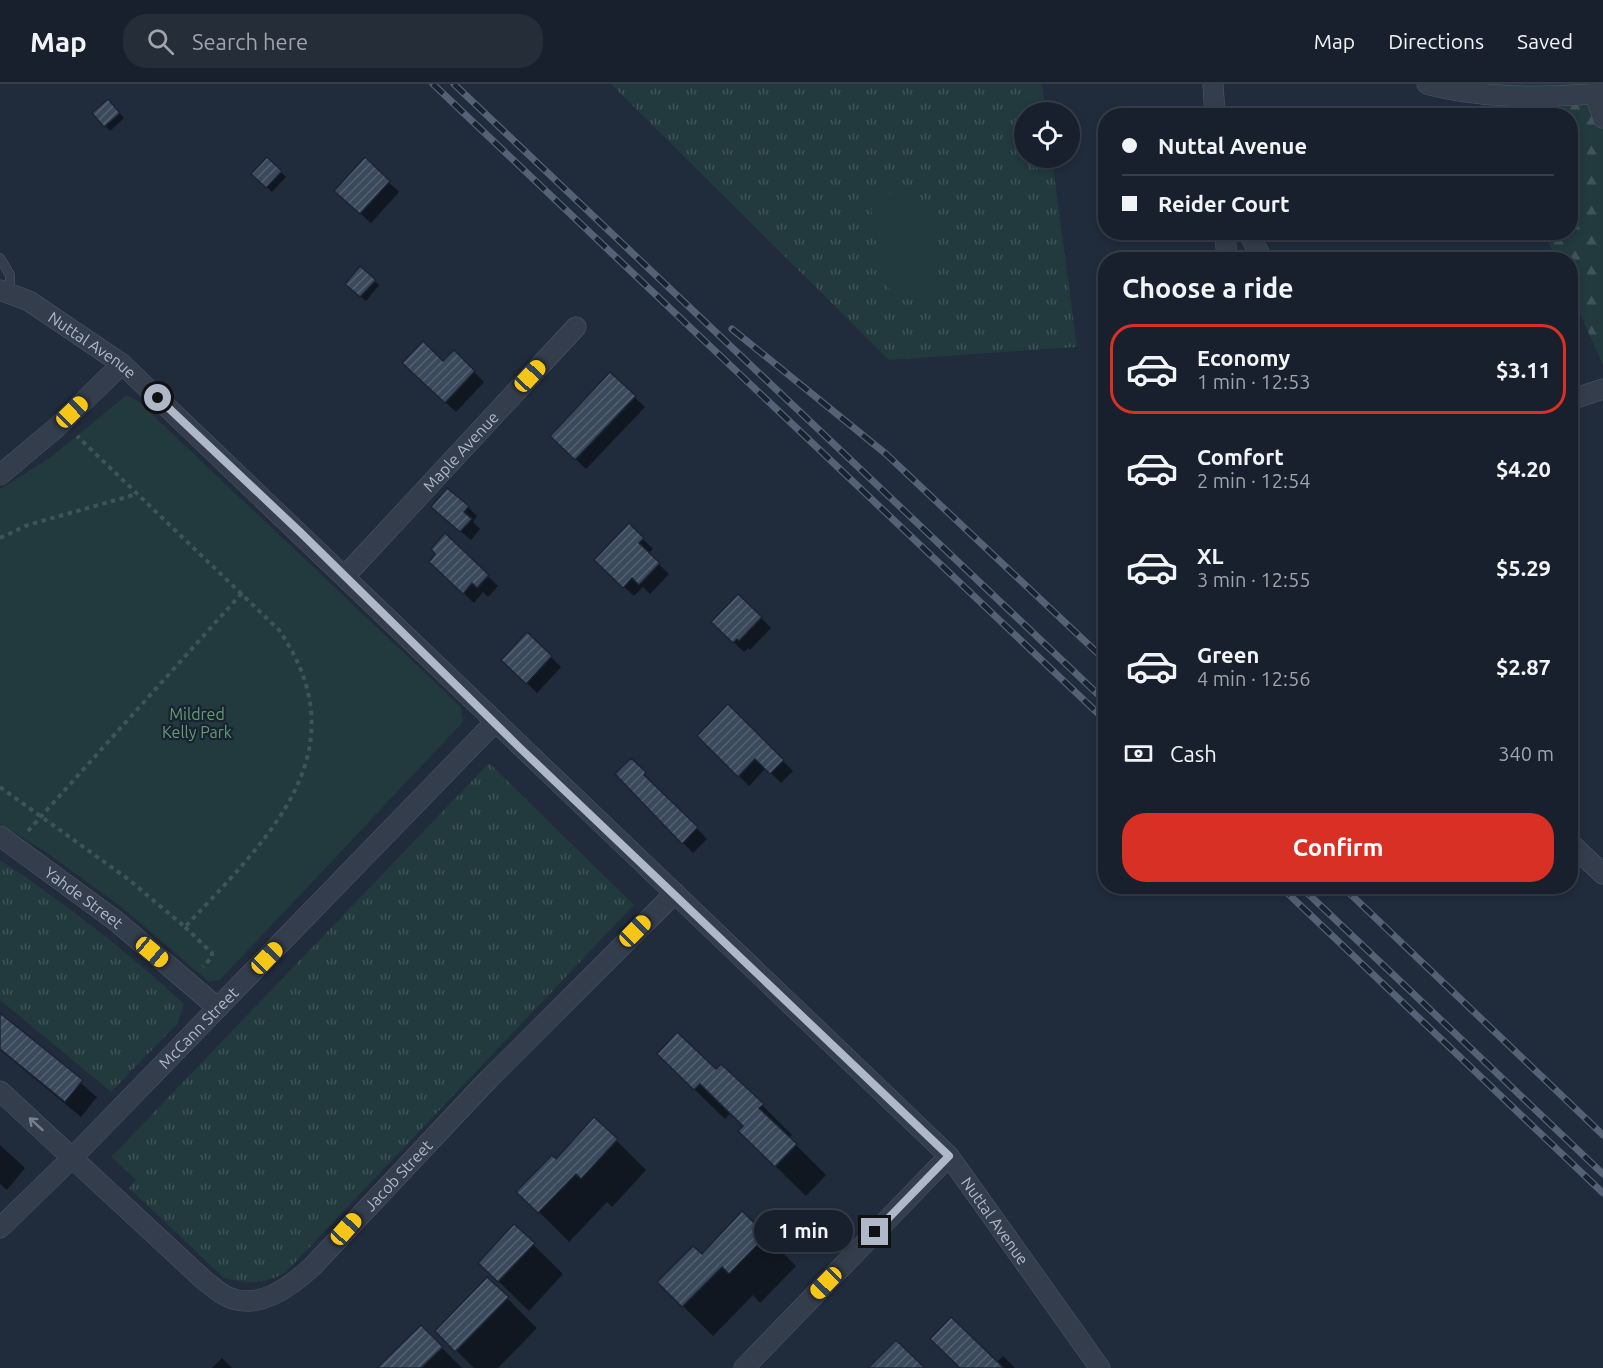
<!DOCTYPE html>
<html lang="en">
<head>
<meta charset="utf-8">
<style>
	:root { --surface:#18202d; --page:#252d39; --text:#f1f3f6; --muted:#9fa3aa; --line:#363e49; --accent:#d93025 }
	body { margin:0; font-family:Ubuntu,sans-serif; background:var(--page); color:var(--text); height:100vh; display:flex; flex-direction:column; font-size:22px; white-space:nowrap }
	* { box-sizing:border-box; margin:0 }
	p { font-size:20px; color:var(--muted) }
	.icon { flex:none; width:33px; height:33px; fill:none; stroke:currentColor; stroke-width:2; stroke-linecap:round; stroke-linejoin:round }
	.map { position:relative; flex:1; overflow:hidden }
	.details { position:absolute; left:1098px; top:168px; width:480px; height:642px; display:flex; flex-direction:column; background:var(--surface); border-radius:24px; box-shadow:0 3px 9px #0003,0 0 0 2px var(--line) }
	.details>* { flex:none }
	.guide { position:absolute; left:1098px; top:24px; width:480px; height:132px; border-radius:24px; box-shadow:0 3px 9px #0003,0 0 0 2px var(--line); display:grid; align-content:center; height:132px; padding:0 24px; background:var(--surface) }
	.tools { position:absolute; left:1014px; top:18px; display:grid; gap:12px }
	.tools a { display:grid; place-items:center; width:66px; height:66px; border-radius:50%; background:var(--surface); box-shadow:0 3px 9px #0003,0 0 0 2px var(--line); font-size:30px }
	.end { position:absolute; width:27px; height:27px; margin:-14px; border:8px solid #afb8c8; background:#111; box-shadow:0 0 0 3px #111 }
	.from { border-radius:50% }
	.bubble { position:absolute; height:42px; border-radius:21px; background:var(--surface); box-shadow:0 3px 9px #0003,0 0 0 2px var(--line); font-size:20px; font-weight:700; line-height:42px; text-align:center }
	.car { position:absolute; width:18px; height:36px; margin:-18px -9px; border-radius:8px; box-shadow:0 0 4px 2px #0007; background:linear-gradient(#f5c518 24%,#345 0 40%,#f5c518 0 76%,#345 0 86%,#f5c518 0) }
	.guide b { display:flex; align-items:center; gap:21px; height:57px; font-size:22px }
	.guide b+b { border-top:2px solid var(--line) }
	.guide i { width:15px; height:15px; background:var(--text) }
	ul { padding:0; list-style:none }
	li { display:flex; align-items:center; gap:18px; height:90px; margin:0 12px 9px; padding:0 12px; border:3px solid transparent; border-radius:24px }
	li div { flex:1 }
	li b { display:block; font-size:22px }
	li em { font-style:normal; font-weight:700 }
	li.selected { border-color:var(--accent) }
	li>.icon { width:54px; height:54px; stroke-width:1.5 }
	h2 { padding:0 24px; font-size:27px; line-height:72px }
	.pay { display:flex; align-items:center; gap:15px; height:66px; padding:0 24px; font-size:22px }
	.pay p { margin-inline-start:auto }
	.action { display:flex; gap:12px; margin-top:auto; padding:12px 24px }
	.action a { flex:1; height:69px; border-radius:24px; background:var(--accent); color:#fff; font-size:24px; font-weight:700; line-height:69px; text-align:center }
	header { display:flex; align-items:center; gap:36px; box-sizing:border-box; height:84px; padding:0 30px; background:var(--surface); border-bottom:2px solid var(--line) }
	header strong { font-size:28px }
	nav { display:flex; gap:33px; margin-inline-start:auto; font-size:21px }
	.search { width:420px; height:54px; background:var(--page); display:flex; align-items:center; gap:15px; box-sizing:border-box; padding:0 21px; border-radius:24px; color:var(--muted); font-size:22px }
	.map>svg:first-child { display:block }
</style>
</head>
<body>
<header>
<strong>Map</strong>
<div class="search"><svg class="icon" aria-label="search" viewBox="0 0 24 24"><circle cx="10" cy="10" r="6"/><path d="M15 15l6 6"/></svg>Search here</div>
<nav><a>Map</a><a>Directions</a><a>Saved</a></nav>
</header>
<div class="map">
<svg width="1603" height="1284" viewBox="0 0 1603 1284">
	<defs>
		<pattern id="grass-tufts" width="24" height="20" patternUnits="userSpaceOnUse" patternTransform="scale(1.5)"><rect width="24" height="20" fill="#22393d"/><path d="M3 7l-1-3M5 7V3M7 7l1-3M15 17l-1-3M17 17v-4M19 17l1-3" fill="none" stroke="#405458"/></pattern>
		<pattern id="forest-firs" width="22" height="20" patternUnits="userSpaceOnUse" patternTransform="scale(1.5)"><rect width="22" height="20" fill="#22393d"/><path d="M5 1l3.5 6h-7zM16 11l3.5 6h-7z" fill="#405458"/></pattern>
		<pattern id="building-hatch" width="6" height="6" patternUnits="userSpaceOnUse" patternTransform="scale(1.5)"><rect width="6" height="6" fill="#3b495c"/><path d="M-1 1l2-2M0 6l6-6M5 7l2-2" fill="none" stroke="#556172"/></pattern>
	</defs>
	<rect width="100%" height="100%" fill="#202b3c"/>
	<!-- grass -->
	<g fill="url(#grass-tufts)">
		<path d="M 611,0 L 1042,0 L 1046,28 L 1024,28 L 1024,74 L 1052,74 L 1077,263 L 889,276 Z"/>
		<path d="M 489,679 L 634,821 L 286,1188 C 263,1201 250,1200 224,1194 L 129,1104 L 136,1096 L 111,1073 Z"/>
		<path d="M 0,776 C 65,819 127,867 184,920 L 178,939 L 111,1008 L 0,916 Z"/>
	</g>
	<!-- forest -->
	<path fill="url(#forest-firs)" d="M 1468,0 L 1603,0 L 1603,281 L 1571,209 L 1570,176 L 1556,175 L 1544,149 L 1570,148 L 1570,32 L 1487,31 Z"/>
	<!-- green -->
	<g fill="#22393d">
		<path d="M 880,110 L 904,110 L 918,116 L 932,132 L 939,195 L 931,208 L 917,216 L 900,215 L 883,199 L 871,126 Z"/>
		<path d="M 126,311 L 137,316 L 461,623 L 463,638 L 220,896 L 209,898 L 120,822 L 47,769 L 0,740 L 0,405 L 51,373 Z"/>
	</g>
	<!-- shadow -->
	<g fill="#0007">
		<path d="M 108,17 L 124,34 L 110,47 L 94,29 Z"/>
		<path d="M 268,76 L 286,93 L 272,108 L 254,90 Z"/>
		<path d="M 365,76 L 399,108 L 371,139 L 346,117 Z"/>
		<path d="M 360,184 L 379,201 L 366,217 L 347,200 Z"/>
		<path d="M 454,268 L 484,298 L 456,328 L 414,289 L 443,279 Z"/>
		<path d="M 634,313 L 645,323 L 586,385 L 552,352 Z"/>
		<path d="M 468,423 L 477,432 L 473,438 L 480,445 L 471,456 L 442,432 Z"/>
		<path d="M 629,441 L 653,465 L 648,470 L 669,490 L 650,510 L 643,503 L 634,512 L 596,476 Z"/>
		<path d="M 445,451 L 498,502 L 488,513 L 483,508 L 474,519 L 441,488 L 438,470 Z"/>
		<path d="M 761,534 L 771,544 L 750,566 L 748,564 L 744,568 L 723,548 Z"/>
		<path d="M 527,550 L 561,583 L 537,609 L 503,576 Z"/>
		<path d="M 728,623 L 793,687 L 781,699 L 766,684 L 749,702 L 699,652 Z"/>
		<path d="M 631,676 L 707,755 L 693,769 L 617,690 Z"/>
		<path d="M 3,933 L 97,1013 L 81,1033 L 0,966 L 0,936 Z"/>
		<path d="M 716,988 L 762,1021 L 792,1051 L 789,1054 L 826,1091 L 806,1112 L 770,1077 L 745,1042 L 731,1029 L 725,1035 L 689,1000 Z"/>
		<path d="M 616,1056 L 646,1086 L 612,1123 L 607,1118 L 569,1158 L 519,1108 L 556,1077 Z"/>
		<path d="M 0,1061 L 25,1084 L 7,1106 L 0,1100 Z"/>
		<path d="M 514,1142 L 563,1190 L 529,1227 L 480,1179 Z"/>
		<path d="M 766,1152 L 796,1182 L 760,1219 L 753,1211 L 713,1252 L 659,1198 L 702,1172 Z"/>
		<path d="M 488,1195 L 537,1244 L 498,1284 L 474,1284 L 437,1247 Z"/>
		<path d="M 421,1243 L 462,1284 L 393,1284 Z"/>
		<path d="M 1003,1272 L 1015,1284 L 961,1284 L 996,1279 Z"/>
		<path d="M 222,1274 L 232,1284 L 212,1284 Z"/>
	</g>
	<!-- building -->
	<g fill="url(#building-hatch)" stroke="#1b2433" stroke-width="1.5">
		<path d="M 108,15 L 120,29 L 104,43 L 92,29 Z"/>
		<path d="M 267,73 L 282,87 L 266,104 L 251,90 Z"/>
		<path d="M 365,73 L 390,97 L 360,130 L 334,107 Z"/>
		<path d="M 360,182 L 376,196 L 360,213 L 345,200 Z"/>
		<path d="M 423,257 L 443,277 L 454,266 L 475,287 L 445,319 L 402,279 Z"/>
		<path d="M 610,288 L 636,312 L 575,376 L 550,352 Z"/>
		<path d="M 447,404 L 469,422 L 464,428 L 472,435 L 460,448 L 431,423 Z"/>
		<path d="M 629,439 L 644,454 L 639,459 L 660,479 L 639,501 L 632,494 L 623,504 L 594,476 Z"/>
		<path d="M 445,449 L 489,491 L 477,504 L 472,499 L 463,510 L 429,478 L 435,470 L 431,465 Z"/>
		<path d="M 738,510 L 762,533 L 739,557 L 737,555 L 733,559 L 711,538 Z"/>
		<path d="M 527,548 L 552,572 L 526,600 L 501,576 Z"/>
		<path d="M 728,620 L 784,676 L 770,690 L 755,675 L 738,693 L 697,652 Z"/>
		<path d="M 631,674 L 646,688 L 644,691 L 698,743 L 682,760 L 615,690 Z"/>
		<path d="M 0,929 L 83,996 L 65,1018 L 0,965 Z"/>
		<path d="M 677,948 L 716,985 L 721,980 L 764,1020 L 759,1024 L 797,1060 L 775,1083 L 738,1047 L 743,1042 L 700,1000 L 694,1006 L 657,970 Z"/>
		<path d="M 594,1033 L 618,1055 L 581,1095 L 576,1090 L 538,1129 L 516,1108 L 552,1071 L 556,1075 Z"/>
		<path d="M 742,1127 L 767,1151 L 729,1190 L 722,1183 L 682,1223 L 657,1198 L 693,1162 L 702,1170 Z"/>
		<path d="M 514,1140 L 535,1159 L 498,1198 L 478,1179 Z"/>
		<path d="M 487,1193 L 509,1213 L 455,1268 L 435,1247 Z"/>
		<path d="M 951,1233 L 1004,1284 L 960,1284 L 930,1255 Z"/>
		<path d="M 421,1241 L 443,1263 L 421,1284 L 377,1284 Z"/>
		<path d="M 896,1256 L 925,1284 L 868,1284 Z"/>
	</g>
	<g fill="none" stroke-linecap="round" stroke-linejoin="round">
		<!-- service casing -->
		<g stroke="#4f5867" stroke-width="10">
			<path id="service" d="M 0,174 L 10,191 L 10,210"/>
		</g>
		<!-- minor casing -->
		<g stroke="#4f5867" stroke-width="21">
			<g id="minor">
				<path d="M 1213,0 L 1215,32"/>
				<path d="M 1427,0 C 1482,15 1546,14 1603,9"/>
				<path d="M 1595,10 L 1603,34"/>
				<path d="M 1225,148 L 1227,176"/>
				<path d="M 1248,148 L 1263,176"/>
				<path id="s1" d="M 0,206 L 29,217 L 122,280 L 949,1072 L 1100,1284"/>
				<path d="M 1570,316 L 1603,305"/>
				<path d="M 0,391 L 56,344 L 122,280"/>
				<path id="s2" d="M 345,492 L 576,243"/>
				<path id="s3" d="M 0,752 L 116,837 L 218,924"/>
				<path d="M 1570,759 L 1603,790"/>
				<path id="s4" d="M 0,1007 L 205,1197 C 212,1202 220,1210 228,1213 C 259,1227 291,1202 312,1183 L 484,1000 L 675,809"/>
				<path id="s5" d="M 0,1144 L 73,1073 L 495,638"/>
				<path d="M 744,1284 L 949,1072"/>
			</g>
		</g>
		<!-- path -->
		<g stroke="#3d5557" stroke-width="4" stroke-dasharray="4.5 4.5" stroke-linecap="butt">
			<path d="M 0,454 L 28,441 L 137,410"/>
			<path d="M 0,703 L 128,795 L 185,843 C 265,757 364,669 279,546 L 77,352"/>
			<path d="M 28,747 L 242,509"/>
			<path d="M 185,843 L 212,869 L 212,873 L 203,883"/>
		</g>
		<!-- service -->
		<use href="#service" stroke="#343d4c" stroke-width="9"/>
		<!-- minor -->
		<use href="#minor" stroke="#343d4c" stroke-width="20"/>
		<!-- rail casing -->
		<g stroke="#556174" stroke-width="7">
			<g id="rail">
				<path d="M 433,0 L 1106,637"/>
				<path d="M 454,0 L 1106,618"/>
				<path d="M 732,245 L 886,370 L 1106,577"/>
				<path d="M 1280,802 L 1603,1109"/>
				<path d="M 1300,802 L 1603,1090"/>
				<path d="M 1342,802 L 1603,1051"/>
			</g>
		</g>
		<!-- rail -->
		<use href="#rail" stroke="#192231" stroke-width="4.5" stroke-dasharray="14" stroke-linecap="butt"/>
	</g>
	<!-- one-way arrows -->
	<defs><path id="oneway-shaft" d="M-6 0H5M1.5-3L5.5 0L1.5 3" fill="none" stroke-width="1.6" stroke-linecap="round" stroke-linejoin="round" transform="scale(1.5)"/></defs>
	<use stroke="#788190" href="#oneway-shaft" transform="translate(36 1040) rotate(-138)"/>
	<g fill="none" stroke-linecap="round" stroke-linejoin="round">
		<!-- route -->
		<path stroke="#afb8c8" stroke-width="8" d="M 158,314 L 300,448 L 519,663 L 949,1072 L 875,1148"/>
	</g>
	<g text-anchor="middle" stroke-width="4.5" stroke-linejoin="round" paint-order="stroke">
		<!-- street labels -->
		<g font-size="16" fill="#afb8c8" stroke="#192231">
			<text dy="6" stroke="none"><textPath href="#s1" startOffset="108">Nuttal Avenue</textPath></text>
			<text dy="6" stroke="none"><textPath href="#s2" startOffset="170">Maple Avenue</textPath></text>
			<text dy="6" stroke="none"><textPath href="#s3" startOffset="104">Yahde Street</textPath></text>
			<text dy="6" stroke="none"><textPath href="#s5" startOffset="282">McCann Street</textPath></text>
			<text dy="6" stroke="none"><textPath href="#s4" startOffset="528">Jacob Street</textPath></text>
			<text dy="6" stroke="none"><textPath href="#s1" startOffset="1368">Nuttal Avenue</textPath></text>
		</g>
		<!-- park labels -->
		<g font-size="16" fill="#639c72" stroke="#192231">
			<text x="197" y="636">Mildred<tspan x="197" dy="18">Kelly Park</tspan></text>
		</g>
	</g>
</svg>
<div class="tools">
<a><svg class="icon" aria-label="locate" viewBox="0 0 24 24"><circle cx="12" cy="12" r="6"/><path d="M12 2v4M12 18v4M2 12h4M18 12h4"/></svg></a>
</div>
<i class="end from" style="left:158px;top:314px"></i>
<i class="end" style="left:875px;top:1148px"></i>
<div class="bubble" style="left:754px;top:1126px;width:99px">1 min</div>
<i class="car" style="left:530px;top:292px;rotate:43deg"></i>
<i class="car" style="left:72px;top:328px;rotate:46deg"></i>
<i class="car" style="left:635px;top:847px;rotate:45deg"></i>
<i class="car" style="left:152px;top:868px;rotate:130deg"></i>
<i class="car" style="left:267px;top:874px;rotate:44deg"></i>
<i class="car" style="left:346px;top:1145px;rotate:42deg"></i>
<i class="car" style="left:826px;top:1199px;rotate:224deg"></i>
<div class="guide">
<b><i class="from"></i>Nuttal Avenue</b>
<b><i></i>Reider Court</b>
</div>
<section class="details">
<h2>Choose a ride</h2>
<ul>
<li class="selected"><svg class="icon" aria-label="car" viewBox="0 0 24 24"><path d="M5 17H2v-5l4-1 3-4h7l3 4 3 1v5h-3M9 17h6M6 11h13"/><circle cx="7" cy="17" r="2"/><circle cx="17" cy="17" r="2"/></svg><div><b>Economy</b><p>1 min · 12:53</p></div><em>$3.11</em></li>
<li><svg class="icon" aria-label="car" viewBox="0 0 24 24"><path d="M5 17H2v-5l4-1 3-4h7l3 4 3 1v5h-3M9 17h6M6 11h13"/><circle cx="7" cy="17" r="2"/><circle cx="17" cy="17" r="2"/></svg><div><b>Comfort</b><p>2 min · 12:54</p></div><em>$4.20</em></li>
<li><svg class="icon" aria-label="car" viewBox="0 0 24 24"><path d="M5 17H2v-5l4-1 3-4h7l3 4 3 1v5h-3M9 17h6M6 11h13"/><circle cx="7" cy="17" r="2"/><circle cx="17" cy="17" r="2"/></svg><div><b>XL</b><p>3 min · 12:55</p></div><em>$5.29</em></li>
<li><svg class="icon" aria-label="car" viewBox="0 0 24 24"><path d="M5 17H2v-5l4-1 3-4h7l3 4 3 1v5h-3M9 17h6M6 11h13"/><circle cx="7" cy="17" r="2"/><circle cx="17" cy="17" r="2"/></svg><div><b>Green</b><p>4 min · 12:56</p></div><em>$2.87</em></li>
</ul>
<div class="pay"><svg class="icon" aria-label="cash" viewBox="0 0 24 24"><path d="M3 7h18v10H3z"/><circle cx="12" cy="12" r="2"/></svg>Cash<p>340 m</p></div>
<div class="action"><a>Confirm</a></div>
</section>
</div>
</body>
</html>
